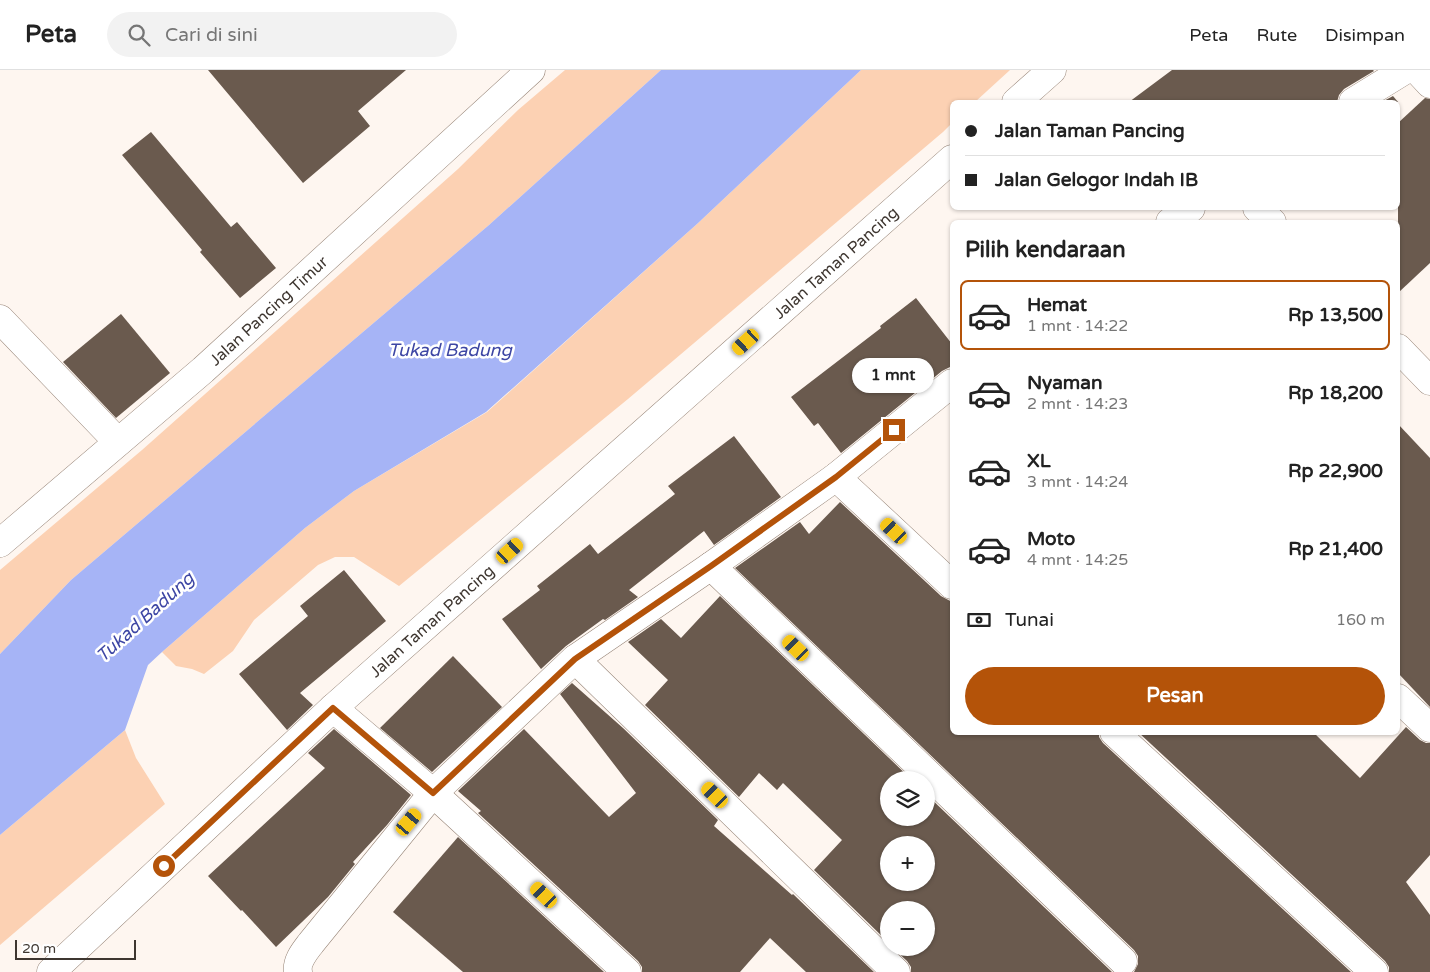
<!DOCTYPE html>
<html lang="id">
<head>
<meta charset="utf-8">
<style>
	:root { --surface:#fff; --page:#f2f2f2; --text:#222; --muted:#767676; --line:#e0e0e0; --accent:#b45309 }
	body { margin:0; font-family:"Varela Round",sans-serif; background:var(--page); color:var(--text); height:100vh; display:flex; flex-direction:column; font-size:19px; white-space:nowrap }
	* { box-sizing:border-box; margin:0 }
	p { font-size:16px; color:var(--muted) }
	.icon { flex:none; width:28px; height:28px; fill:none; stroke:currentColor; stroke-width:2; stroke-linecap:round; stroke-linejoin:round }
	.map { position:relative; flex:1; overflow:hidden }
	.drawer { position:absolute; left:950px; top:150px; width:450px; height:515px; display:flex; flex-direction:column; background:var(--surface); border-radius:8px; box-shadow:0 1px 4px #0004 }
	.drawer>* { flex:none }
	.guide { position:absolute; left:950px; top:30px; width:450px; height:110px; border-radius:8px; box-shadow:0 1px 4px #0004; display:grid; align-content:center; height:110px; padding:0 15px; background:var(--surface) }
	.controls { position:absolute; left:880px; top:701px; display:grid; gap:10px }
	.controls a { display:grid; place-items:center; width:55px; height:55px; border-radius:50%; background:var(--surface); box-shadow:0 1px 4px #0004; font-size:25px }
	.scale { position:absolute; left:15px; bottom:12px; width:121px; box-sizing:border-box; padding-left:5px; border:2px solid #3e3630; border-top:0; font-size:14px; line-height:18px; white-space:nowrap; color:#3e3630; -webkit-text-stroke:4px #fff; paint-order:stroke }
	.end { position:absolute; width:22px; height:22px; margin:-11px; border:6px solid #b45309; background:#fff; box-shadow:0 0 0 2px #fff }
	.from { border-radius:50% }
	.bubble { position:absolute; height:35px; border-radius:18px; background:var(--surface); box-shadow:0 1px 4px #0004; font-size:16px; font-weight:700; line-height:35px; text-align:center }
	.car { position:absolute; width:15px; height:30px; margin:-15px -8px; border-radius:6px; box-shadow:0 0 4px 1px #0007; background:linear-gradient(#f5c518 24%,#345 0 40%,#f5c518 0 76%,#345 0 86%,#f5c518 0) }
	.guide b { display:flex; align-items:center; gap:18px; height:48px; font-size:19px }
	.guide b+b { border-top:1px solid var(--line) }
	.guide i { width:12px; height:12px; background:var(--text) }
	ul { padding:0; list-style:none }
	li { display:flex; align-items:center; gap:15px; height:70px; margin:0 10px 8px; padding:0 5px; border:2px solid transparent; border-radius:8px }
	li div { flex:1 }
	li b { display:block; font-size:19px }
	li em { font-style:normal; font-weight:700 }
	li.selected { border-color:var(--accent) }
	li>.icon { width:45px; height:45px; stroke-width:1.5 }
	h2 { padding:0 15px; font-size:22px; line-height:60px }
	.pay { display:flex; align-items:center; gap:12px; height:55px; padding:0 15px; font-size:19px }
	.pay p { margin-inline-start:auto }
	.button { display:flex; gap:10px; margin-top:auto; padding:10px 15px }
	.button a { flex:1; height:58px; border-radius:30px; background:var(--accent); color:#fff; font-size:20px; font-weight:700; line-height:58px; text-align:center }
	header { display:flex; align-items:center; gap:30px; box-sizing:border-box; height:70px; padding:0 25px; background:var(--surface); border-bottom:1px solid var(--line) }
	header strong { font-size:24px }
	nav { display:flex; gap:28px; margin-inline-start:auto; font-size:18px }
	.search { width:350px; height:45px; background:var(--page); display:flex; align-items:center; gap:12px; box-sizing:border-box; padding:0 18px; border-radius:28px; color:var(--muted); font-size:19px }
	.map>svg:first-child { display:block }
</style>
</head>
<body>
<header>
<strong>Peta</strong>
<div class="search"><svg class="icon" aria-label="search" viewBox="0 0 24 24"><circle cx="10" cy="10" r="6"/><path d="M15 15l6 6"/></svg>Cari di sini</div>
<nav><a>Peta</a><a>Rute</a><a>Disimpan</a></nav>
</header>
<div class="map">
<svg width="1430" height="902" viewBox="0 0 1430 902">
	<rect width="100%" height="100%" fill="#fef6f0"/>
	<!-- green -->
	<g fill="#fcd1b3">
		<path d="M 565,0 L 661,0 L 489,155 L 71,510 L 0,584 L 0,500 L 142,380 L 458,99 L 518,40 Z"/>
		<path d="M 861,0 L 1010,0 L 975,32 L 952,32 L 952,53 L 943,62 L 628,329 L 399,516 L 354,487 L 335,487 L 318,495 L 254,550 L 233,581 L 204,604 L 192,599 L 176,596 L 162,582 L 305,458 L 354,421 L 487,342 L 697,154 Z"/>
		<path d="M 125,660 L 136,688 L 165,734 L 0,875 L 0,765 Z"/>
	</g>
	<!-- water -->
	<path fill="#a6b4f6" d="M 661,0 L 861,0 L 697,154 L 486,342 L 354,421 L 305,458 L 162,582 L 148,595 L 125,660 L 0,765 L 0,584 L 71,510 L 489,155 Z"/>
	<!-- building -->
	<g fill="#6a5a4e" fill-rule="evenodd">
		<path d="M 208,0 L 406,0 L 358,41 L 370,56 L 303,113 Z"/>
		<path d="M 1172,0 L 1373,0 L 1374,1 L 1344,19 L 1339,25 L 1337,32 L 1129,32 Z"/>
		<path d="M 1393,26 L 1398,32 L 1382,32 Z"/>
		<path d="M 1425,28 L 1430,29 L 1430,193 L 1398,223 L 1398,53 Z"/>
		<path d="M 151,62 L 231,157 L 237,152 L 276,198 L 240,228 L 200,182 L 202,180 L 122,85 Z"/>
		<path d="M 916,228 L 952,274 L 952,296 L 942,301 L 841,383 L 818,353 L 814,356 L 791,327 L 881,258 L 880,256 Z"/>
		<path d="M 121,244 L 170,303 L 116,348 L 63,292 Z"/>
		<path d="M 1398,354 L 1430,388 L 1430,637 L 1398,603 Z"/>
		<path d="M 734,366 L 781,427 L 714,475 L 704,461 L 629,520 L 638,527 L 605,550 L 603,549 L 566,576 L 541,599 L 502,549 L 540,520 L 537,516 L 590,474 L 598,484 L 675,424 L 668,416 Z"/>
		<path d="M 840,432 L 941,526 L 952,532 L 952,662 L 1099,662 L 1099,667 L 1103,673 L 1351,902 L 1134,902 L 1138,894 L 1138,886 L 1134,880 L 735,498 L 800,452 L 809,464 Z"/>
		<path d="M 344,500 L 386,551 L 300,623 L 313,635 L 287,660 L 239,604 L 308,546 L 300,536 Z"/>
		<path d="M 720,526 L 912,710 L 889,710 L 889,748 L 926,748 L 926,724 L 1112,902 L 911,902 L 911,897 L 907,891 L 893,878 L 926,878 L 926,840 L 889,840 L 889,873 L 814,800 L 842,770 L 783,713 L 777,720 L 759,703 L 739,727 L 645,635 L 668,610 L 628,572 L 661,549 L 681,568 ZM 889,775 L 926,775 L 926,812 L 889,812 Z"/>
		<path d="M 453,586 L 502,637 L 432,702 L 380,658 Z"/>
		<path d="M 572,613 L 623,658 L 718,750 L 714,756 L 792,825 L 793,824 L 874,902 L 806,902 L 770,868 L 740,902 L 642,902 L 642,897 L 638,891 L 478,743 L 481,741 L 458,721 L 524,659 L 609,747 L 636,723 L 560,624 Z"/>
		<path d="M 1406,657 L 1420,670 L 1426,673 L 1430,673 L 1430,785 L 1406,812 L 1430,845 L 1430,902 L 1389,902 L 1389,897 L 1385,891 L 1138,662 L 1313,662 L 1360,708 Z"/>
		<path d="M 334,659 L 411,725 L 387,755 L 353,792 L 355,794 L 328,827 L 276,877 L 242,840 L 241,841 L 208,806 L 325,698 L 308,683 Z"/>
		<path d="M 458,767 L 604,902 L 463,902 L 393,842 Z"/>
	</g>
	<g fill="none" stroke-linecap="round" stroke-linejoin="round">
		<!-- street casing -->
		<g stroke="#968477" stroke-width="29">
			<g id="street">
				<path d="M 1417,0 L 1430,14"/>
				<path d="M 1353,32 L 1405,0"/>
				<path d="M 1257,138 L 1272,152"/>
				<path d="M 1170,152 L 1191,138"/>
				<path d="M 0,249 L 118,372"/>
				<path d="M 1398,278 L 1430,311"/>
				<path d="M 836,407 L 952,515"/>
				<path id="s1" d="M 0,473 L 203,300 L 531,0"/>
				<path d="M 711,496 L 1123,891"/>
				<path d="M 575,589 L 896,902"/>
				<path d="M 1398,628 L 1430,658"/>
				<path d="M 333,638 L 433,723 L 627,902"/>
				<path d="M 1114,662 L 1374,902"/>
				<path d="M 298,902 C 296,891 305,881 311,873 L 433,723 L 575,589 L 711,496 L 836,407 L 952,313"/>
			</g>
		</g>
		<!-- secondary casing -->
		<g stroke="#968477" stroke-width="29">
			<g id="secondary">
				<path d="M 1016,32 L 1052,0"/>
				<path id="s2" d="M 51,902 L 333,638 L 952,89"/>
			</g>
		</g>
		<!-- street -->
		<use href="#street" stroke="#fff" stroke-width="28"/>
		<!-- secondary -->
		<use href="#secondary" stroke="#fff" stroke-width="28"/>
	</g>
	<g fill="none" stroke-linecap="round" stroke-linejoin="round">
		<!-- route -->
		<path stroke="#b45309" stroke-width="6" d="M 164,796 L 333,638 L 433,723 L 575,589 L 711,496 L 836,407 L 894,360"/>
	</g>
	<g text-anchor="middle" stroke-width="5" stroke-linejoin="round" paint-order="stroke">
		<!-- street labels -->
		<g font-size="16" fill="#3e3630" stroke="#fff">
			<text dy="6" stroke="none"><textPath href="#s2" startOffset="1058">Jalan Taman Pancing</textPath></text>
			<text dy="6" stroke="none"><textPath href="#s1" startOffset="355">Jalan Pancing Timur</textPath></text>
			<text dy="6" stroke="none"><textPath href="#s2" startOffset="518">Jalan Taman Pancing</textPath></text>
		</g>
		<!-- water labels -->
		<g font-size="18" font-style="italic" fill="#3d46a4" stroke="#fff">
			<text x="450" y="286">Tukad Badung</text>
			<text transform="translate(145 547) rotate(-42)" y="6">Tukad Badung</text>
		</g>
	</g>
</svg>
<div class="controls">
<a><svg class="icon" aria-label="layers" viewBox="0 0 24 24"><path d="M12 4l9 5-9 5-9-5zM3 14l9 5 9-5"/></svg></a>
<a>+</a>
<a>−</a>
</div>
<div class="scale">20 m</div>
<i class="end from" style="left:164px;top:796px"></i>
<i class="end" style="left:894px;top:360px"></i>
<div class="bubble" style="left:852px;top:288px;width:82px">1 mnt</div>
<i class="car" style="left:746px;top:272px;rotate:228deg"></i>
<i class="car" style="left:894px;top:461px;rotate:313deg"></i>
<i class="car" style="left:510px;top:481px;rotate:48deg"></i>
<i class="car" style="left:796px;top:578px;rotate:314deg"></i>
<i class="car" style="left:715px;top:725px;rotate:314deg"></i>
<i class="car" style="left:409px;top:752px;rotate:40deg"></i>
<i class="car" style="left:544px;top:825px;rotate:313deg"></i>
<div class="guide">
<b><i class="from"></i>Jalan Taman Pancing</b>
<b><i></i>Jalan Gelogor Indah IB</b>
</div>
<section class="drawer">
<h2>Pilih kendaraan</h2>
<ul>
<li class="selected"><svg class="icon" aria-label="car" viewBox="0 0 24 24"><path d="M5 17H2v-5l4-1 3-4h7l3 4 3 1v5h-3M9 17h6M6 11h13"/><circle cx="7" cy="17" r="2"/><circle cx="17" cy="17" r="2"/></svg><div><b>Hemat</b><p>1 mnt · 14:22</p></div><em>Rp 13,500</em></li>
<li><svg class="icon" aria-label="car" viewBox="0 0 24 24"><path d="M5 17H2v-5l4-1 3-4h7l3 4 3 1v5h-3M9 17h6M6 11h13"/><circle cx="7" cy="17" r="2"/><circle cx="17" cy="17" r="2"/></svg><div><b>Nyaman</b><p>2 mnt · 14:23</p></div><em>Rp 18,200</em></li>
<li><svg class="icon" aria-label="car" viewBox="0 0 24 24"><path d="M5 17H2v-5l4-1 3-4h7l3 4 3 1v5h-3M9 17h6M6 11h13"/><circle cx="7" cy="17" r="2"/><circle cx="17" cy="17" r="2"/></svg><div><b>XL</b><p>3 mnt · 14:24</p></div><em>Rp 22,900</em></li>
<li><svg class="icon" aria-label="car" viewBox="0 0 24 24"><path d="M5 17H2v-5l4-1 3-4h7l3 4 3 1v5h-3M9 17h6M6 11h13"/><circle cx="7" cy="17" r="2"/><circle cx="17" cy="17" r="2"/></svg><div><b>Moto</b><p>4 mnt · 14:25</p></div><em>Rp 21,400</em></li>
</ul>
<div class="pay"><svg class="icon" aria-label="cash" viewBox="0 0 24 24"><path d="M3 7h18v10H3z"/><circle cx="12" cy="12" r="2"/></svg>Tunai<p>160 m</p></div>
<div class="button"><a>Pesan</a></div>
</section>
</div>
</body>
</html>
